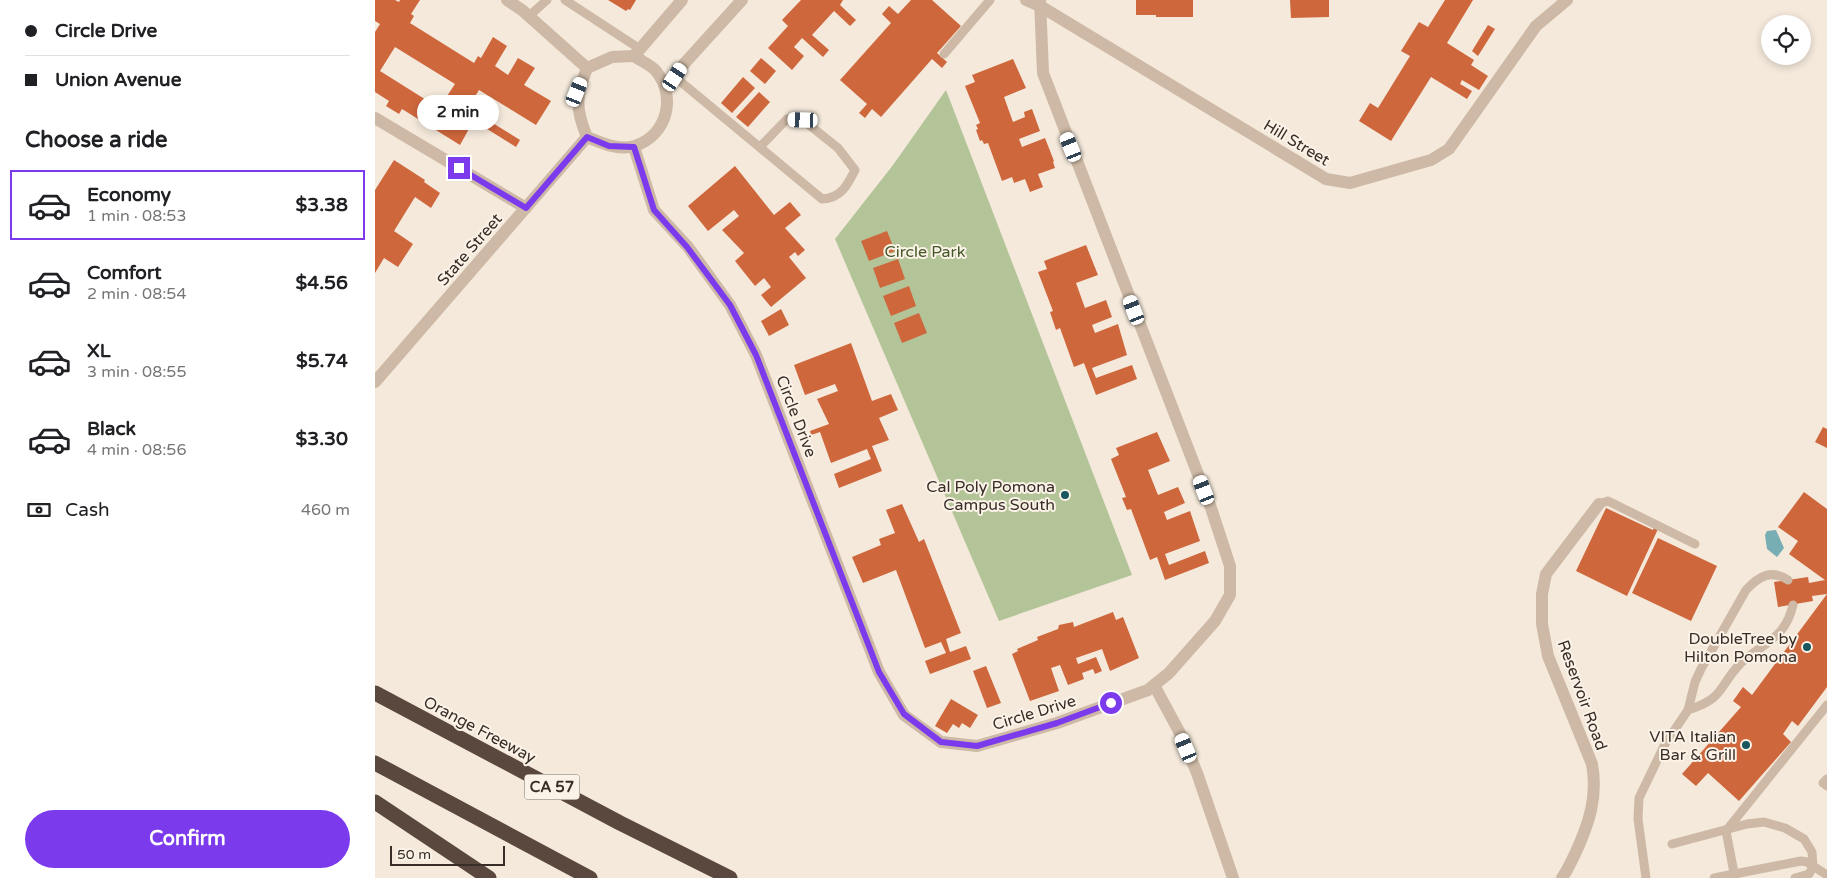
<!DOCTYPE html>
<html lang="en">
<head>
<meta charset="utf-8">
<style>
	:root { --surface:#fff; --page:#f2f2f2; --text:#202124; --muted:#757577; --line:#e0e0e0; --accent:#7c3aed }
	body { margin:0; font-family:"Varela Round",sans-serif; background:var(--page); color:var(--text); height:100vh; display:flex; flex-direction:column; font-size:19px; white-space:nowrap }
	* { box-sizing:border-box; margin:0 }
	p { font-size:16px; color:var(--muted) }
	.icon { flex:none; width:28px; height:28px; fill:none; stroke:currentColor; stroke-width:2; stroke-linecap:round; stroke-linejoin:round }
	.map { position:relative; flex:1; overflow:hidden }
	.side { display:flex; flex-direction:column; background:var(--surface); width:375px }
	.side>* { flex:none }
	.hud { display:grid; align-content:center; height:110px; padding:0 25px; background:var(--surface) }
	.buttons { position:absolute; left:1386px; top:15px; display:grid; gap:10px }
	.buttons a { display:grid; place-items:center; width:50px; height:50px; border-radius:50%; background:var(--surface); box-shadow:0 2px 8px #0003; font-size:25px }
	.scale { position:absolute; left:15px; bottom:12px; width:115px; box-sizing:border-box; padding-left:5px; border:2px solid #382d27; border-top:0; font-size:14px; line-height:18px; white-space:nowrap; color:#382d27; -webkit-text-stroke:4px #fbf3e7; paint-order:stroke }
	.end { position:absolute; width:22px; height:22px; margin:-11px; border:6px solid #7c3aed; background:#fff; box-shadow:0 0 0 2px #fff }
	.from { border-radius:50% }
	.bubble { position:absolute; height:35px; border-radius:18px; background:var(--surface); box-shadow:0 2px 8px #0003; font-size:16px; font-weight:700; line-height:35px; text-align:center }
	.car { position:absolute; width:15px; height:30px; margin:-15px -8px; border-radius:6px; box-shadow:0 0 4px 1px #0007; background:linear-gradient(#fff 24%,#345 0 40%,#fff 0 76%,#345 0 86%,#fff 0) }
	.hud b { display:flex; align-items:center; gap:18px; height:48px; font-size:19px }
	.hud b+b { border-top:1px solid var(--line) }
	.hud i { width:12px; height:12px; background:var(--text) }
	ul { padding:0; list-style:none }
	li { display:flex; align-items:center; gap:15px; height:70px; margin:0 10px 8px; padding:0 15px; border:2px solid transparent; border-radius:0px }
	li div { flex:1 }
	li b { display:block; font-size:19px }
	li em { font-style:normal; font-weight:700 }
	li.active { border-color:var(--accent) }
	li>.icon { width:45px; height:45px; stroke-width:1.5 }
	h2 { padding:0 25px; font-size:22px; line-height:60px }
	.pay { display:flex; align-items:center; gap:12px; height:55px; padding:0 25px; font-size:19px }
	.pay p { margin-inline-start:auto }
	.action { display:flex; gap:10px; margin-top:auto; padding:10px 25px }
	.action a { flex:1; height:58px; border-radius:30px; background:var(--accent); color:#fff; font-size:20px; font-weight:700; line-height:58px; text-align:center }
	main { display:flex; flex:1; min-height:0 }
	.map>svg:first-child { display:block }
</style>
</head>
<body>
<main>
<section class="side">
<div class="hud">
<b><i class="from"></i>Circle Drive</b>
<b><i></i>Union Avenue</b>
</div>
<h2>Choose a ride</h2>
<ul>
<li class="active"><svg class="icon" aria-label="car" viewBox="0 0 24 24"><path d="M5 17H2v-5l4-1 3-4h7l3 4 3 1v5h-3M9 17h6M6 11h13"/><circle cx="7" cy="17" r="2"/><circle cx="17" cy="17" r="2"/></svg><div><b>Economy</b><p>1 min · 08:53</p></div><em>$3.38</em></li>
<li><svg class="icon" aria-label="car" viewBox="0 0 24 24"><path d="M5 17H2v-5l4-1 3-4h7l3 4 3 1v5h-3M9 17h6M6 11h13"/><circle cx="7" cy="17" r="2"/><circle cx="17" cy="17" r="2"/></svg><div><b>Comfort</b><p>2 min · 08:54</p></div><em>$4.56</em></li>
<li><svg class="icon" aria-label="car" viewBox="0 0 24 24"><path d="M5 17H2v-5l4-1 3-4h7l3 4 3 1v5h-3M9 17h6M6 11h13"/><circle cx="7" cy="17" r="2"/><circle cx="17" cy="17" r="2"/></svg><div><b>XL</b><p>3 min · 08:55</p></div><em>$5.74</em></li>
<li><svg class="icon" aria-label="car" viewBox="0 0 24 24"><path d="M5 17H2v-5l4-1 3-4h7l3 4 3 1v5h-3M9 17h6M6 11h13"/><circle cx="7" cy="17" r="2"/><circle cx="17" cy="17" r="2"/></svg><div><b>Black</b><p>4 min · 08:56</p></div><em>$3.30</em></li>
</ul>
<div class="pay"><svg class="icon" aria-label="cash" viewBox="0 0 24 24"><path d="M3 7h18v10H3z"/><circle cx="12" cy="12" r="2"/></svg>Cash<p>460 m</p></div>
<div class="action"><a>Confirm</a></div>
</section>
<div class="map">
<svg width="1452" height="878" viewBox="0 0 1452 878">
	<rect width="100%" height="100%" fill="#f4e9db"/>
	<!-- green -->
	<path fill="#b4c499" d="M 571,90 L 757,575 L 624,621 L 460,239 L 518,165 Z"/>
	<!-- water -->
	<path fill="#77aeb3" d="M 1401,530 L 1409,548 L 1402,557 L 1392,549 L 1390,535 L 1392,531 Z"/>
	<!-- building -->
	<g fill="#cf673d" fill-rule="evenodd">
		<path d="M 0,0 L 20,0 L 24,2 L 25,0 L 45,0 L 36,14 L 39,16 L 35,23 L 99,63 L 103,56 L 106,58 L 118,37 L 132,46 L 120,66 L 133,75 L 143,58 L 160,68 L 149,85 L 176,101 L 161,125 L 104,90 L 85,121 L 95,127 L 85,145 L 27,109 L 24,114 L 11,106 L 14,101 L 0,92 L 0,32 L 5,24 L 0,21 ZM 20,47 L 80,84 L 64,108 L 5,71 Z"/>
		<path d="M 233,0 L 261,0 L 255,10 L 253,9 L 251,11 Z"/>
		<path d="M 426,0 L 468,0 L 465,5 L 481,20 L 475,26 L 459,11 L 437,35 L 454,50 L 448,57 L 427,38 L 419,47 L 429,56 L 417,70 L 393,48 L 413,26 L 407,20 Z"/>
		<path d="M 536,0 L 557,0 L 586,26 L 562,53 L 572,62 L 567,68 L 557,59 L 506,117 L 497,109 L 490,118 L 484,113 L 492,104 L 465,80 L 516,23 L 507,14 L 514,6 L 523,14 Z"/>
		<path d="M 761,0 L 818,0 L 818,17 L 781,17 L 781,15 L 761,15 Z"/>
		<path d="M 915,0 L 954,0 L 954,17 L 916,18 Z"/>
		<path d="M 1070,0 L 1098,0 L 1072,43 L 1099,60 L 1096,65 L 1113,76 L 1104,90 L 1087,80 L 1085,84 L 1097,91 L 1092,99 L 1056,77 L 1016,141 L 984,121 L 995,103 L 1003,108 L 1035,56 L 1026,51 L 1044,22 L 1053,27 Z"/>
		<path d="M 1113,25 L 1120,29 L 1103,56 L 1097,51 Z"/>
		<path d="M 386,58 L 401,71 L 390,84 L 375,71 Z"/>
		<path d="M 638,59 L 651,88 L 629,97 L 638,122 L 650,117 L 649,112 L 657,109 L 665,131 L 644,139 L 647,147 L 670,138 L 679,161 L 678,162 L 680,168 L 663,174 L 668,187 L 655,192 L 650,179 L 639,183 L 637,177 L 627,181 L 613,143 L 609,144 L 607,140 L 605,141 L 601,130 L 603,129 L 601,125 L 605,123 L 590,86 L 600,82 L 597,75 Z"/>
		<path d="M 368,77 L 380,88 L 357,113 L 346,103 Z"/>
		<path d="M 384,92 L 395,102 L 373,127 L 361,117 Z"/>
		<path d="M 108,117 L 145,140 L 141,147 L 104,124 Z"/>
		<path d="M 19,160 L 50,180 L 49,182 L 65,193 L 56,208 L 40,197 L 19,231 L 38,244 L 23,267 L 9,258 L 0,273 L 0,190 Z"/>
		<path d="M 360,166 L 399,215 L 415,202 L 426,215 L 410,228 L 430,250 L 423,256 L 420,252 L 414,257 L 431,278 L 396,307 L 386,295 L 396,287 L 389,278 L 380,286 L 360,261 L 369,253 L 347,230 L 364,216 L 359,210 L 333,231 L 313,206 Z"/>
		<path d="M 512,231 L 520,251 L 494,261 L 486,241 Z"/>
		<path d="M 711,245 L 723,275 L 701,283 L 710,308 L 731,300 L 737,317 L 717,325 L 720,333 L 743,324 L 752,355 L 717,368 L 721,378 L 757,365 L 762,379 L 721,395 L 709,363 L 699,367 L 685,328 L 681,330 L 675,312 L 678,311 L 663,272 L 672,269 L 669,261 Z"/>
		<path d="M 523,259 L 530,279 L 505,288 L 498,268 Z"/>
		<path d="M 534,286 L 541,306 L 516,316 L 508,296 Z"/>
		<path d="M 406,309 L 414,325 L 394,336 L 386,321 Z"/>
		<path d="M 544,313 L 552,333 L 527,343 L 519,323 Z"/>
		<path d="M 476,343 L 497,401 L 516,394 L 523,410 L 504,418 L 514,440 L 497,446 L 507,471 L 464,488 L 459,474 L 496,459 L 492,449 L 456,463 L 445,432 L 436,435 L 435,431 L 454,424 L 442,399 L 463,391 L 460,384 L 430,395 L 419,365 Z"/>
		<path d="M 1448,427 L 1452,429 L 1452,448 L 1440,442 Z"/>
		<path d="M 782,432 L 795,461 L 773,470 L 783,495 L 803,487 L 810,503 L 789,512 L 792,520 L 815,511 L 825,541 L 790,554 L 794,565 L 830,551 L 834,563 L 790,580 L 782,557 L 775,560 L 756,509 L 752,510 L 747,498 L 751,497 L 736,459 L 744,455 L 741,448 Z"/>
		<path d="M 1429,492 L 1452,509 L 1452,687 L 1423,726 L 1417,721 L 1408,734 L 1416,742 L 1364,801 L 1333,773 L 1321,786 L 1307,774 L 1366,707 L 1358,701 L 1368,687 L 1377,695 L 1452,594 L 1437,596 L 1438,601 L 1403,607 L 1399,582 L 1433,577 L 1434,583 L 1450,580 L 1414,554 L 1423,541 L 1403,527 Z"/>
		<path d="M 527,504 L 544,542 L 549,539 L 586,633 L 571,639 L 575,652 L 591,646 L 596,659 L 555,674 L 550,661 L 571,653 L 566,642 L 550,648 L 521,570 L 488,583 L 477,557 L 506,545 L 504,539 L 520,533 L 511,510 Z"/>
		<path d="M 1231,508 L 1278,530 L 1279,527 L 1283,529 L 1252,596 L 1201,571 Z"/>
		<path d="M 1283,538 L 1342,566 L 1316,621 L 1257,593 Z"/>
		<path d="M 738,612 L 741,620 L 748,617 L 764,658 L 735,671 L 727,649 L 701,658 L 703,664 L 721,657 L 727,671 L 720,674 L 718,669 L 707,673 L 709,679 L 693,685 L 685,665 L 676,668 L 684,691 L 655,701 L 637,654 L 643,651 L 642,649 L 663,640 L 662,637 L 683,629 L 684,625 L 698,622 L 699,627 Z"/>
		<path d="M 611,666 L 626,703 L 612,708 L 598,671 Z"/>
		<path d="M 576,699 L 603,715 L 595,728 L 587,723 L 584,728 L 578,724 L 572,733 L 560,726 Z"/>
	</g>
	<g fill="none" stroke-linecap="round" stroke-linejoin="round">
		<!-- lane -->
		<g stroke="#cdb9a5" stroke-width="9">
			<path d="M 190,0 L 265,49"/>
			<path d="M 154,16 L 172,0"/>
			<path d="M 569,54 L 615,0"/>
			<path d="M 300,77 L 447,199 C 466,198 472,186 480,170 L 463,148 L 428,120 L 412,119 L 385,147"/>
			<path d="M 1224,504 L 1233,501 L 1320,544"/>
			<path d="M 1313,710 C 1351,698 1343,686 1366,663 C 1389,642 1410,639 1418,605"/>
			<path d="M 1452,779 L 1448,783 L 1452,786"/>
			<path d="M 1297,844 L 1372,824 L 1389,822 L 1410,828 L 1429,839 L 1437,852 L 1438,867 L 1434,874 L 1420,878"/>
			<path d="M 1271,878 L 1263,819 L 1264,798 L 1290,744 L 1313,710 L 1320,682 L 1326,669 L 1371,590 C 1384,576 1396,569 1413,580"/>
			<path d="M 1339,878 L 1426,861 L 1432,862 L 1452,875"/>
			<path d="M 1360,878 L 1351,831 L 1452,705"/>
		</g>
		<!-- street -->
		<g stroke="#cdb9a5" stroke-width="12">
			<path d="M 132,0 L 147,10 L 212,68"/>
			<path d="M 651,0 L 665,6 L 951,179 L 975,183 L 1056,160 L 1074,149 L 1161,26 L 1192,0"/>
			<path d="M 259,56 C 266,61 276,65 281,71 C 302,97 292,135 260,146 C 244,151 227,143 212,137 C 200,108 201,96 212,68 L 237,57 Z"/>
			<path d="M 259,56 L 307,0"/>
			<path d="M 292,89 L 308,65 L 367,0"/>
			<path d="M 0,118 L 151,208"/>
			<path d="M 259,147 L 279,210 L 313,247 L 355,305 L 381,355 L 504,672 L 529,715 L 566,742 L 602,746 L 682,723 L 773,690 L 794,673 L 840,621 L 855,595 L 855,566 L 836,508 L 668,73 L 665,0"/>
			<path d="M 0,382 L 212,137"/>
			<path d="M 779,685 L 806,735 L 822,773 L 858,878"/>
			<path d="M 1187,878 C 1192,871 1196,862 1200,854 C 1214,824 1223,797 1217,764 L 1173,656 L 1167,624 L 1167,594 L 1171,574 L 1224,504"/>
		</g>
		<!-- highway -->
		<g stroke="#5a473e" stroke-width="15">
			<path d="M 0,693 L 245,823 L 355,878"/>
			<path d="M 0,763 L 215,878"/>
			<path d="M 0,802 L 114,878"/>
		</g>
	</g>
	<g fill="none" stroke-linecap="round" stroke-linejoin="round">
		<!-- route -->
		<path stroke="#7c3aed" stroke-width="6" d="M 84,168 L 151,208 L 212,137 L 234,146 L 259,147 L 279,210 L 312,247 L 355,305 L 381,355 L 504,672 L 529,714 L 566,742 L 602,746 L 682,723 L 736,703"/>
	</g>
	<!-- markers -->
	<g fill="#19565d" stroke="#fbf3e7" stroke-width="2">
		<circle cx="690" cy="495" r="5"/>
		<circle cx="1432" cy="647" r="5"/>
		<circle cx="1371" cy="745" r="5"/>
	</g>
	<g text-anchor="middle" stroke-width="4" stroke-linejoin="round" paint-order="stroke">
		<!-- shield labels -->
		<rect fill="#fbf3e7" stroke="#726861" stroke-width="1" x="149.5" y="774.5" width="55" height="25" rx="4"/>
		<g font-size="15" font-weight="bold" fill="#382d27">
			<text x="177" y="792">CA 57</text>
		</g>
		<!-- street labels -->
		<g font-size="16" fill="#382d27" stroke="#fbf3e7">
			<text transform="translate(922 142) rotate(31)" y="6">Hill Street</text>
			<text transform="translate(94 249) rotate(-49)" y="6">State Street</text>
			<text transform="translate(422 416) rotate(69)" y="6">Circle Drive</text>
			<text transform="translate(1208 695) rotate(70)" y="6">Reservoir Road</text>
			<text transform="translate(659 712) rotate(-17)" y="6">Circle Drive</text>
			<text transform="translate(105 729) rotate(28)" y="6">Orange Freeway</text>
		</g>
		<!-- park labels -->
		<g font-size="16" fill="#455829" stroke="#fbf3e7">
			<text x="550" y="257">Circle Park</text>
		</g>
		<!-- poi labels -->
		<g font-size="16" fill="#382d27" stroke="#fbf3e7" text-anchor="end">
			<text x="680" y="492">Cal Poly Pomona<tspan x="680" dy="18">Campus South</tspan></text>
			<text x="1422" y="644">DoubleTree by<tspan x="1422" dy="18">Hilton Pomona</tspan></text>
			<text x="1361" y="742">VITA Italian<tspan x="1361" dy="18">Bar &amp; Grill</tspan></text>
		</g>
	</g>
</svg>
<div class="buttons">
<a><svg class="icon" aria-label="locate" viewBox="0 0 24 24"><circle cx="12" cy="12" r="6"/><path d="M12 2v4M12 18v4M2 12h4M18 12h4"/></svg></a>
</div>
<div class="scale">50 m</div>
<i class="end from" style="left:736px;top:703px"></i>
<i class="end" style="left:84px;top:168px"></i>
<div class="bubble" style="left:42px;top:95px;width:82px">2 min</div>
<i class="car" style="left:300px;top:77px;rotate:34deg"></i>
<i class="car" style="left:202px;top:92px;rotate:22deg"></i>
<i class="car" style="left:428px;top:120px;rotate:272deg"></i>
<i class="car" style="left:696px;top:147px;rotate:338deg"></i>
<i class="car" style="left:759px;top:310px;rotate:339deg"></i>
<i class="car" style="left:829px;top:490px;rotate:339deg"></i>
<i class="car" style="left:811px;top:748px;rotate:337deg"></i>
</div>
</main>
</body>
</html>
